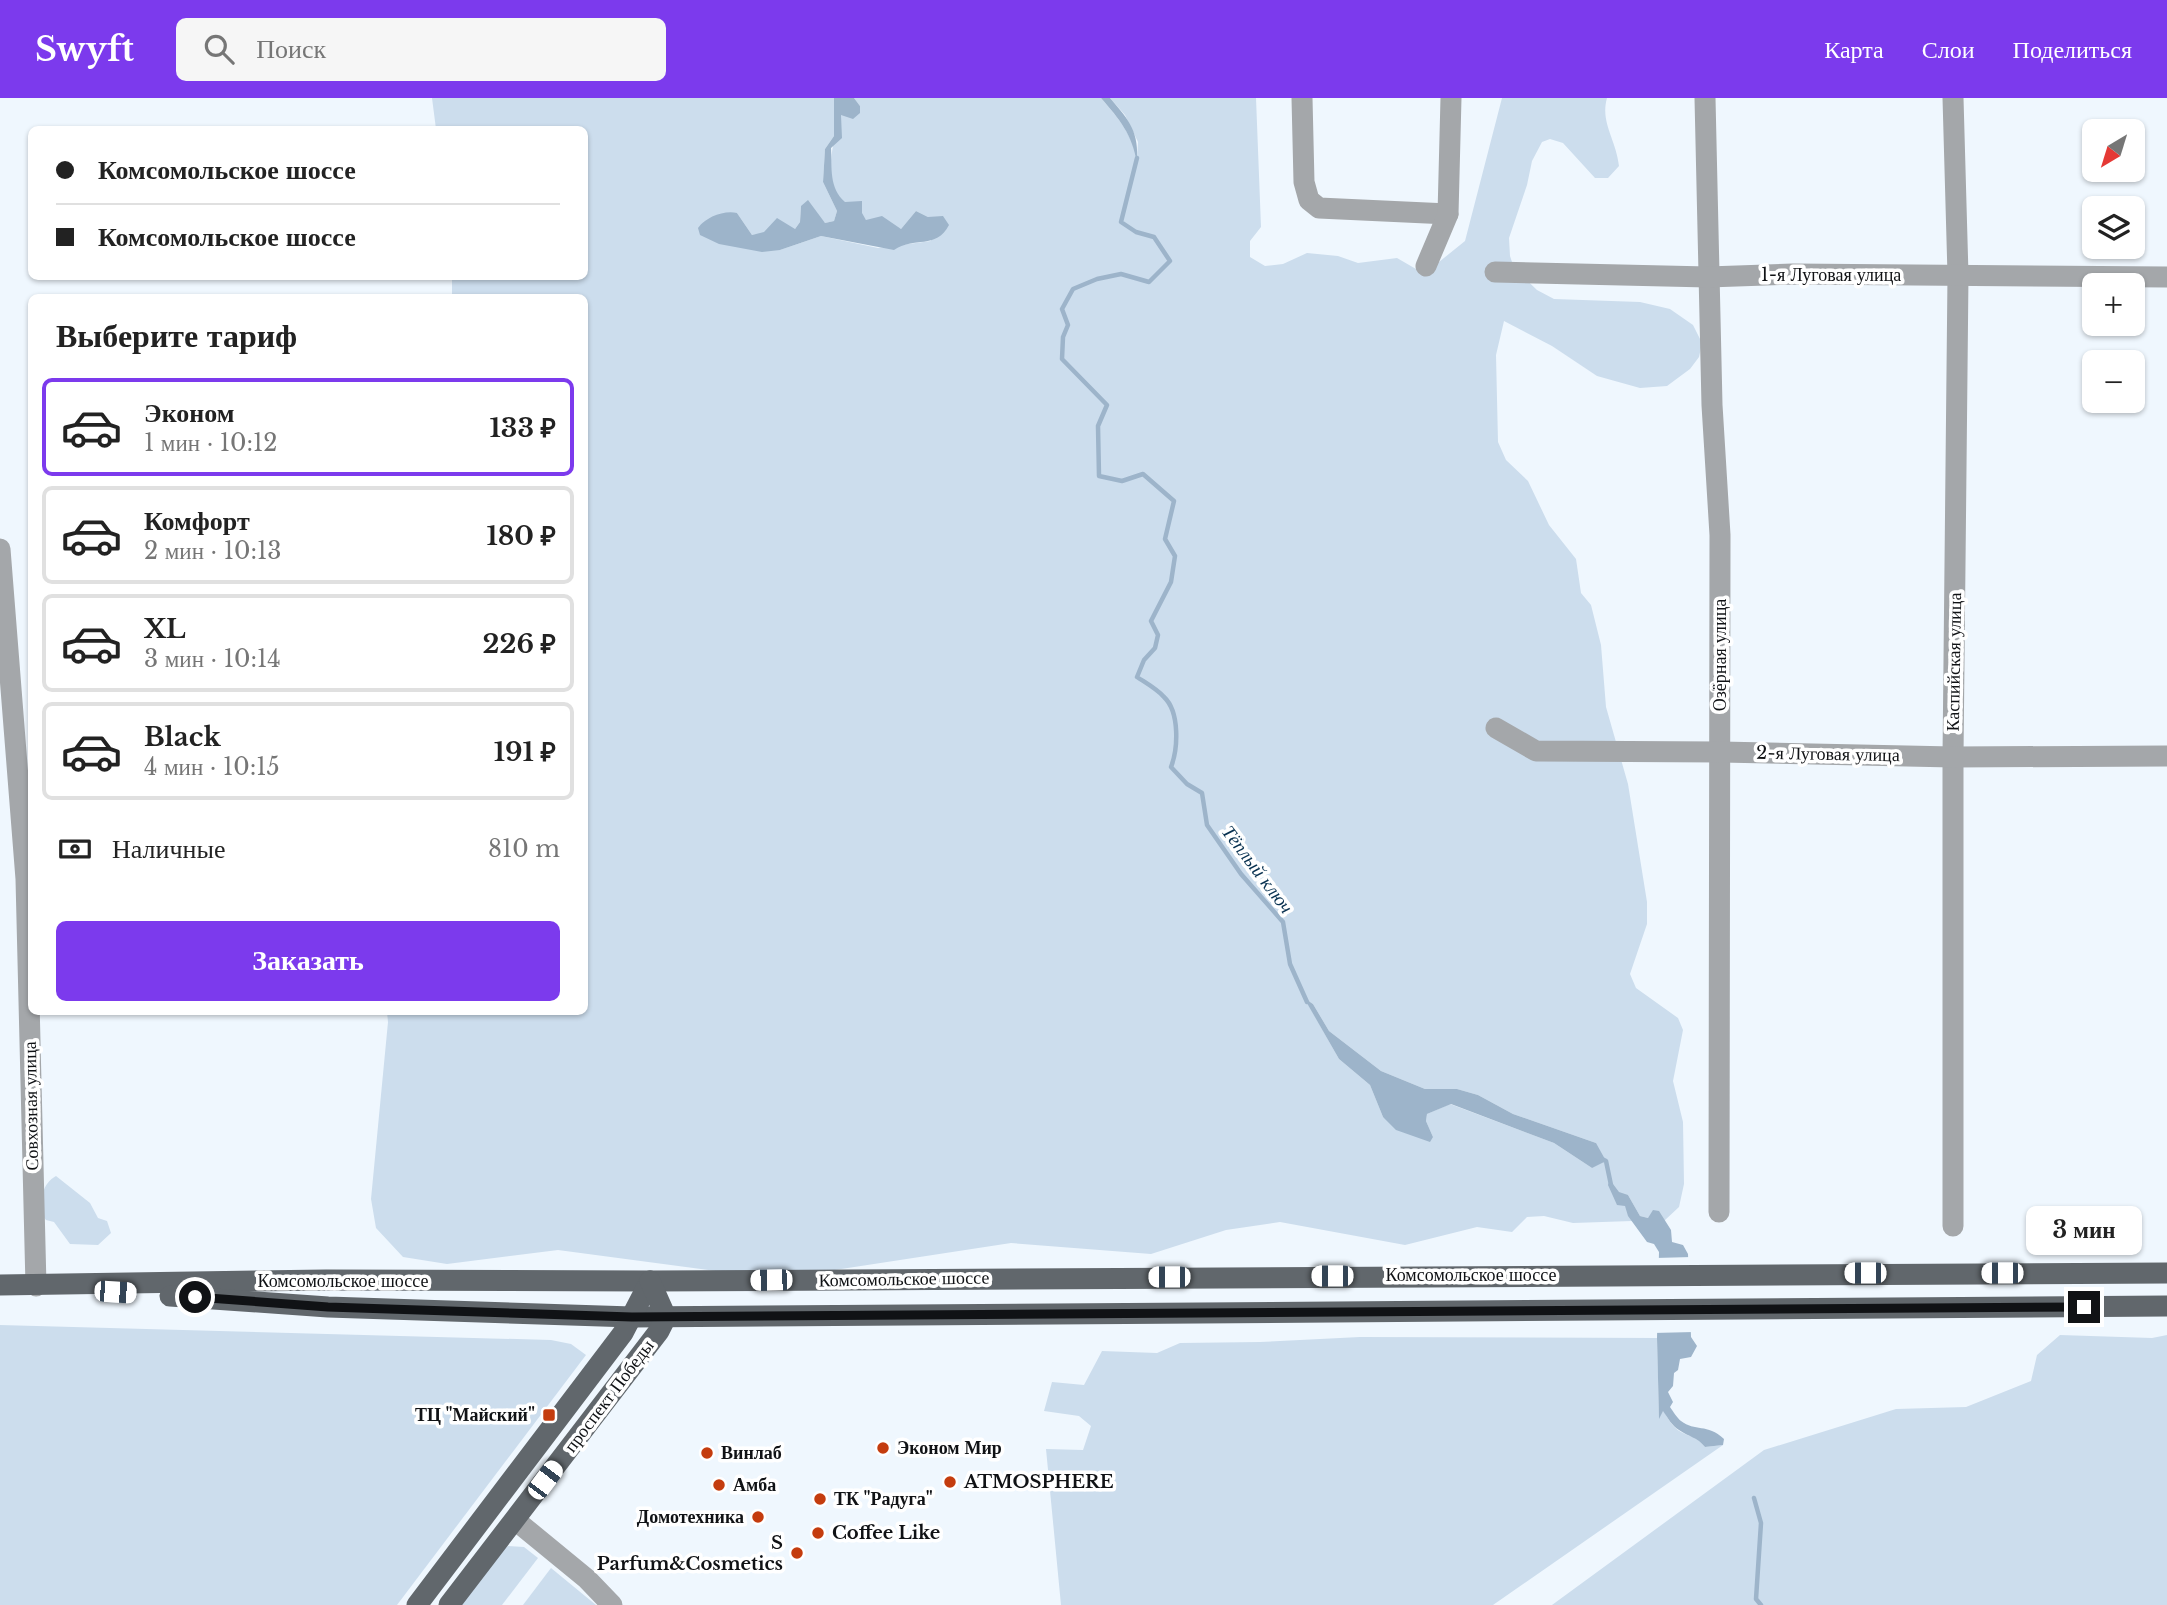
<!DOCTYPE html>
<html lang="ru">
<head>
<meta charset="utf-8">
<style>
	:root { --surface:#fff; --page:#f6f6f6; --text:#222; --muted:#767676; --line:#e0e0e0; --accent:#7c3aed }
	body { margin:0; font-family:"Libre Baskerville",serif; background:var(--page); color:var(--text); height:100vh; display:flex; flex-direction:column; font-size:26px; white-space:nowrap }
	* { box-sizing:border-box; margin:0 }
	p { font-size:23px; color:var(--muted) }
	.icon { flex:none; width:38px; height:38px; fill:none; stroke:currentColor; stroke-width:2; stroke-linecap:round; stroke-linejoin:round }
	.map { position:relative; flex:1; overflow:hidden }
	.drawer { position:absolute; left:28px; top:196px; width:560px; height:721px; display:flex; flex-direction:column; background:var(--surface); border-radius:10px; box-shadow:0 2px 5px #0004 }
	.drawer>* { flex:none }
	.top-card { position:absolute; left:28px; top:28px; width:560px; height:154px; border-radius:10px; box-shadow:0 2px 5px #0004; display:grid; align-content:center; height:154px; padding:0 28px; background:var(--surface) }
	.needle { width:46px; rotate:218deg }
	.controls { position:absolute; left:2082px; top:21px; display:grid; gap:14px }
	.controls a { display:grid; place-items:center; width:63px; height:63px; border-radius:10px; background:var(--surface); box-shadow:0 2px 5px #0004; font-size:35px }
	.end { position:absolute; width:32px; height:32px; margin:-16px; border:9px solid #101215; background:#fff; box-shadow:0 0 0 4px #fff }
	.from { border-radius:50% }
	.bubble { position:absolute; height:49px; border-radius:10px; background:var(--surface); box-shadow:0 2px 5px #0004; font-size:23px; font-weight:800; line-height:49px; text-align:center }
	.car { position:absolute; width:21px; height:42px; margin:-21px -10px; border-radius:9px; box-shadow:0 0 5px 2px #0007; background:linear-gradient(#fff 24%,#345 0 40%,#fff 0 76%,#345 0 86%,#fff 0) }
	.top-card b { display:flex; align-items:center; gap:24px; height:66px; font-size:26px }
	.top-card b+b { border-top:2px solid var(--line) }
	.top-card i { width:18px; height:18px; background:var(--text) }
	ul { padding:0; list-style:none }
	li { display:flex; align-items:center; gap:21px; height:98px; margin:0 14px 10px; padding:0 14px; border:4px solid var(--line); border-radius:10px }
	li div { flex:1 }
	li b { display:block; font-size:26px }
	li em { font-style:normal; font-weight:800 }
	li.selected { border-color:var(--accent) }
	li>.icon { width:63px; height:63px; stroke-width:1.5 }
	h2 { padding:0 28px; font-size:32px; line-height:84px }
	.pay { display:flex; align-items:center; gap:18px; height:77px; padding:0 28px; font-size:26px }
	.pay p { margin-inline-start:auto }
	.primary-button { display:flex; gap:14px; margin-top:auto; padding:14px 28px }
	.primary-button a { flex:1; height:80px; border-radius:10px; background:var(--accent); color:#fff; font-size:28px; font-weight:800; line-height:80px; text-align:center }
	header { display:flex; align-items:center; gap:42px; box-sizing:border-box; height:98px; padding:0 35px; background:var(--accent); color:#fff }
	header strong { font-size:33px }
	nav { display:flex; gap:38px; margin-inline-start:auto; font-size:24px }
	.search { width:490px; height:63px; background:var(--page); display:flex; align-items:center; gap:18px; box-sizing:border-box; padding:0 24px; border-radius:10px; color:var(--muted); font-size:26px }
	.map>svg:first-child { display:block }
</style>
</head>
<body>
<header>
<strong>Swyft</strong>
<div class="search"><svg class="icon" aria-label="search" viewBox="0 0 24 24"><circle cx="10" cy="10" r="6"/><path d="M15 15l6 6"/></svg>Поиск</div>
<nav><a>Карта</a><a>Слои</a><a>Поделиться</a></nav>
</header>
<div class="map">
<svg width="2167" height="1507" viewBox="0 0 2167 1507">
	<rect width="100%" height="100%" fill="#eff7fe"/>
	<!-- green -->
	<g fill="#ccdded" fill-rule="evenodd">
		<path d="M 432,0 L 834,0 L 834,38 L 825,51 L 823,84 L 837,113 L 834,123 L 825,125 L 801,108 L 800,124 L 795,131 L 752,137 L 737,115 L 703,124 L 780,152 L 821,138 L 878,150 L 931,143 L 928,119 L 916,113 L 901,131 L 866,122 C 859,111 844,108 837,97 C 823,77 835,38 841,17 L 860,8 L 854,0 L 1101,0 C 1117,19 1132,35 1137,61 L 1138,44 L 1125,17 L 1110,0 L 1256,0 L 1261,129 L 1250,143 L 1250,159 L 1265,168 L 1283,166 L 1307,155 L 1338,158 L 1358,165 L 1397,160 L 1416,171 L 1439,164 L 1465,143 L 1502,0 L 1607,0 C 1600,25 1616,41 1619,68 L 1608,80 L 1595,80 L 1563,45 L 1550,41 L 1542,44 L 1532,63 L 1527,87 L 1509,140 L 1510,158 L 1514,170 L 1537,192 L 1554,201 L 1640,204 L 1670,211 L 1693,227 L 1702,245 L 1699,259 L 1690,271 L 1667,288 L 1640,290 L 1597,278 L 1552,248 L 1504,223 L 1496,257 L 1498,344 L 1506,362 L 1528,383 L 1549,427 L 1576,461 L 1581,495 L 1591,507 L 1601,547 L 1606,609 L 1628,686 L 1647,804 L 1647,826 L 1630,876 L 1636,890 L 1678,920 L 1683,932 L 1673,983 L 1683,1024 L 1684,1086 L 1679,1109 L 1664,1123 L 1659,1114 L 1648,1120 L 1640,1118 L 1628,1097 L 1625,1107 L 1632,1123 L 1573,1125 L 1544,1118 L 1527,1119 L 1512,1134 L 1477,1129 L 1405,1147 L 1280,1124 L 1226,1132 L 1151,1156 L 1011,1145 L 776,1181 L 558,1152 L 447,1166 L 403,1159 L 376,1130 L 371,1101 L 388,924 L 387,914 L 584,914 L 584,200 L 452,199 L 452,179 L 584,178 L 584,32 L 436,31 ZM 1305,901 L 1313,906 L 1329,933 L 1381,973 L 1425,991 L 1457,991 L 1478,997 L 1513,1016 L 1596,1045 L 1592,1070 L 1554,1045 L 1450,1006 L 1427,1016 L 1426,1023 L 1433,1039 L 1383,1019 L 1370,987 L 1339,961 Z"/>
		<path d="M 56,1078 L 90,1105 L 98,1120 L 107,1123 L 111,1135 L 98,1147 L 70,1146 L 54,1124 L 46,1122 L 40,1115 C 40,1101 43,1085 56,1078 Z"/>
		<path d="M 0,1227 L 551,1242 L 571,1246 L 586,1257 L 397,1507 L 0,1507 Z"/>
		<path d="M 2060,1237 L 2152,1240 L 2167,1237 L 2167,1507 L 1552,1507 L 1764,1352 L 1896,1311 L 1966,1309 L 2031,1283 L 2037,1257 Z"/>
		<path d="M 1360,1239 L 1657,1240 L 1659,1319 L 1663,1312 C 1668,1320 1672,1329 1681,1334 C 1691,1339 1698,1340 1705,1349 L 1723,1347 L 1493,1507 L 1061,1507 L 1046,1351 L 1083,1352 L 1091,1328 L 1079,1318 L 1044,1313 L 1052,1284 L 1084,1287 L 1102,1253 L 1157,1255 L 1180,1245 L 1260,1244 Z"/>
		<path d="M 508,1448 L 524,1449 L 538,1460 L 502,1507 L 456,1507 L 493,1459 Z"/>
		<path d="M 551,1470 L 596,1507 L 523,1507 Z"/>
	</g>
	<!-- water -->
	<g fill="#9db4ca">
		<path d="M 834,0 L 854,0 L 860,8 L 860,15 L 853,21 L 841,17 L 842,40 L 831,50 C 832,70 829,90 845,104 L 862,103 L 862,115 L 866,122 L 882,118 L 901,131 L 916,113 L 928,119 L 943,118 L 949,127 C 936,152 914,138 894,152 L 821,138 L 780,152 L 762,154 L 719,146 L 700,137 L 698,130 C 706,119 724,112 737,115 L 752,137 L 764,134 L 777,120 L 795,131 L 800,124 L 801,108 L 808,102 L 825,125 L 834,123 L 837,113 L 823,84 L 825,51 L 834,38 Z"/>
		<path d="M 1101,0 L 1110,0 C 1130,23 1139,34 1137,65 C 1132,36 1120,22 1101,0 Z"/>
		<path d="M 1304,900 L 1313,906 L 1329,933 L 1381,973 L 1425,991 L 1457,991 L 1478,997 L 1513,1016 L 1596,1045 L 1606,1063 L 1592,1070 L 1554,1045 L 1451,1006 L 1427,1016 L 1426,1023 L 1433,1039 L 1430,1044 L 1396,1032 L 1383,1019 L 1370,987 L 1339,961 Z"/>
		<path d="M 1610,1082 L 1619,1094 L 1628,1097 L 1640,1118 L 1648,1120 L 1653,1112 L 1659,1113 L 1671,1132 L 1672,1144 L 1683,1147 L 1688,1156 L 1691,1239 L 1697,1248 L 1691,1259 L 1680,1261 L 1678,1272 L 1674,1275 L 1673,1288 L 1668,1294 L 1673,1304 L 1670,1309 C 1673,1313 1677,1320 1681,1323 C 1695,1334 1707,1325 1724,1341 L 1723,1347 L 1705,1349 C 1697,1339 1689,1339 1679,1332 C 1672,1328 1668,1320 1663,1313 L 1659,1321 L 1657,1240 L 1659,1154 L 1654,1146 L 1647,1144 L 1628,1118 L 1625,1108 L 1617,1107 L 1608,1087 Z"/>
	</g>
	<!-- pier -->
	<path fill="#eff7fe" d="M 1692,1159 L 1694,1234 L 1653,1235 L 1655,1160 Z"/>
	<g fill="none" stroke-linecap="round" stroke-linejoin="round">
		<!-- stream -->
		<g stroke="#9db4ca" stroke-width="4.5">
			<path d="M 1137,60 L 1121,124 L 1136,134 L 1154,139 L 1170,163 L 1149,184 L 1121,176 L 1097,181 L 1073,191 L 1062,211 L 1068,227 L 1063,239 L 1062,261 L 1107,307 L 1098,328 L 1099,378 L 1122,383 L 1143,376 L 1174,403 L 1165,441 L 1175,458 L 1171,484 L 1151,523 L 1158,537 L 1155,550 L 1144,562 L 1137,579 C 1146,585 1157,591 1164,599 C 1180,614 1178,651 1171,669 L 1187,686 L 1202,695 L 1207,727 L 1241,776 L 1283,824 L 1290,866 L 1307,904"/>
			<path d="M 1602,1061 L 1606,1063 L 1611,1087"/>
			<path d="M 1754,1400 L 1761,1425 L 1756,1501 L 1761,1507"/>
		</g>
		<!-- minor -->
		<g stroke="#a4a7aa" stroke-width="21">
			<path d="M 1302,0 L 1304,84 L 1309,102 L 1319,110 L 1448,116"/>
			<path d="M 1705,0 L 1712,307 L 1720,437 L 1719,1114"/>
			<path d="M 1953,0 L 1958,177 L 1953,659 L 1953,1128"/>
			<path d="M 1426,168 L 1448,116 L 1451,0"/>
			<path d="M 1495,174 L 1708,179 L 1793,176 L 2167,179"/>
			<path d="M 0,451 L 26,781 L 36,1188"/>
			<path d="M 1496,630 L 1536,653 L 1721,654 L 1953,659 L 2167,658"/>
			<path d="M 515,1422 L 587,1481 L 612,1507"/>
		</g>
		<!-- major -->
		<g stroke="#61676c" stroke-width="21">
			<path d="M 0,1187 L 326,1182 L 650,1183 L 2167,1175"/>
			<path d="M 170,1198 L 328,1209 L 632,1219 L 2167,1208"/>
			<path d="M 417,1507 L 623,1235 L 650,1183"/>
			<path d="M 449,1507 L 659,1233 L 666,1219 L 650,1183"/>
		</g>
	</g>
	<g fill="none" stroke-linecap="round" stroke-linejoin="round">
		<!-- route -->
		<path stroke="#101215" stroke-width="9" d="M 195,1199 L 328,1209 L 632,1219 L 2084,1209"/>
	</g>
	<!-- markers -->
	<g fill="#c43c0e" stroke="#fff" stroke-width="2.5">
		<rect x="542" y="1310" width="14" height="14" rx="3.5"/>
		<circle cx="883" cy="1350" r="7"/>
		<circle cx="707" cy="1355" r="7"/>
		<circle cx="950" cy="1384" r="7"/>
		<circle cx="719" cy="1387" r="7"/>
		<circle cx="820" cy="1401" r="7"/>
		<circle cx="758" cy="1419" r="7"/>
		<circle cx="818" cy="1435" r="7"/>
		<circle cx="797" cy="1455" r="7"/>
	</g>
	<g text-anchor="middle" stroke-width="7" stroke-linejoin="round" paint-order="stroke">
		<!-- street labels -->
		<g font-size="18" fill="#101215" stroke="#fff">
			<text x="1831" y="183">1-я Луговая улица</text>
			<text transform="translate(1720 557) rotate(-90)" y="6">Озёрная улица</text>
			<text transform="translate(1954 564) rotate(-89)" y="6">Каспийская улица</text>
			<text transform="translate(1828 656) rotate(1)" y="6">2-я Луговая улица</text>
			<text transform="translate(31 1008) rotate(-91)" y="6">Совхозная улица</text>
			<text x="1471" y="1183">Комсомольское шоссе</text>
			<text transform="translate(904 1181) rotate(-1)" y="6">Комсомольское шоссе</text>
			<text x="343" y="1189">Комсомольское шоссе</text>
			<text transform="translate(609 1298) rotate(-53)" y="6">проспект Победы</text>
		</g>
		<!-- poi labels -->
		<g font-size="18" font-weight="bold" fill="#101215" stroke="#fff" text-anchor="start">
			<text x="535" y="1323" text-anchor="end">ТЦ "Майский"</text>
			<text x="897" y="1356">Эконом Мир</text>
			<text x="721" y="1361">Винлаб</text>
			<text x="964" y="1390">ATMOSPHERE</text>
			<text x="733" y="1393">Амба</text>
			<text x="834" y="1407">ТК "Радуга"</text>
			<text x="744" y="1425" text-anchor="end">Домотехника</text>
			<text x="832" y="1441">Coffee Like</text>
			<text x="783" y="1451" text-anchor="end">S<tspan x="783" dy="21">Parfum&amp;Cosmetics</tspan></text>
		</g>
		<!-- water labels -->
		<g font-size="19" font-style="italic" fill="#083150" stroke="#fff">
			<text transform="translate(1258 771) rotate(53)" y="7">Тёплый ключ</text>
		</g>
	</g>
</svg>
<div class="controls">
<a><svg class="needle" viewBox="-14 -14 28 28"><path d="M0-13l5 13h-10z" fill="#e53935"/><path d="M0 13l5-13h-10z" fill="#767676"/></svg></a>
<a><svg class="icon" aria-label="layers" viewBox="0 0 24 24"><path d="M12 4l9 5-9 5-9-5zM3 14l9 5 9-5"/></svg></a>
<a>+</a>
<a>−</a>
</div>
<i class="end from" style="left:195px;top:1199px"></i>
<i class="end" style="left:2084px;top:1209px"></i>
<div class="bubble" style="left:2026px;top:1108px;width:116px">3 мин</div>
<i class="car" style="left:1865px;top:1175px;rotate:270deg"></i>
<i class="car" style="left:2002px;top:1175px;rotate:270deg"></i>
<i class="car" style="left:1332px;top:1178px;rotate:270deg"></i>
<i class="car" style="left:1169px;top:1179px;rotate:270deg"></i>
<i class="car" style="left:771px;top:1182px;rotate:269deg"></i>
<i class="car" style="left:115px;top:1194px;rotate:94deg"></i>
<i class="car" style="left:545px;top:1382px;rotate:37deg"></i>
<div class="top-card">
<b><i class="from"></i>Комсомольское шоссе</b>
<b><i></i>Комсомольское шоссе</b>
</div>
<section class="drawer">
<h2>Выберите тариф</h2>
<ul>
<li class="selected"><svg class="icon" aria-label="car" viewBox="0 0 24 24"><path d="M5 17H2v-5l4-1 3-4h7l3 4 3 1v5h-3M9 17h6M6 11h13"/><circle cx="7" cy="17" r="2"/><circle cx="17" cy="17" r="2"/></svg><div><b>Эконом</b><p>1 мин · 10:12</p></div><em>133 ₽</em></li>
<li><svg class="icon" aria-label="car" viewBox="0 0 24 24"><path d="M5 17H2v-5l4-1 3-4h7l3 4 3 1v5h-3M9 17h6M6 11h13"/><circle cx="7" cy="17" r="2"/><circle cx="17" cy="17" r="2"/></svg><div><b>Комфорт</b><p>2 мин · 10:13</p></div><em>180 ₽</em></li>
<li><svg class="icon" aria-label="car" viewBox="0 0 24 24"><path d="M5 17H2v-5l4-1 3-4h7l3 4 3 1v5h-3M9 17h6M6 11h13"/><circle cx="7" cy="17" r="2"/><circle cx="17" cy="17" r="2"/></svg><div><b>XL</b><p>3 мин · 10:14</p></div><em>226 ₽</em></li>
<li><svg class="icon" aria-label="car" viewBox="0 0 24 24"><path d="M5 17H2v-5l4-1 3-4h7l3 4 3 1v5h-3M9 17h6M6 11h13"/><circle cx="7" cy="17" r="2"/><circle cx="17" cy="17" r="2"/></svg><div><b>Black</b><p>4 мин · 10:15</p></div><em>191 ₽</em></li>
</ul>
<div class="pay"><svg class="icon" aria-label="cash" viewBox="0 0 24 24"><path d="M3 7h18v10H3z"/><circle cx="12" cy="12" r="2"/></svg>Наличные<p>810 m</p></div>
<div class="primary-button"><a>Заказать</a></div>
</section>
</div>
</body>
</html>
